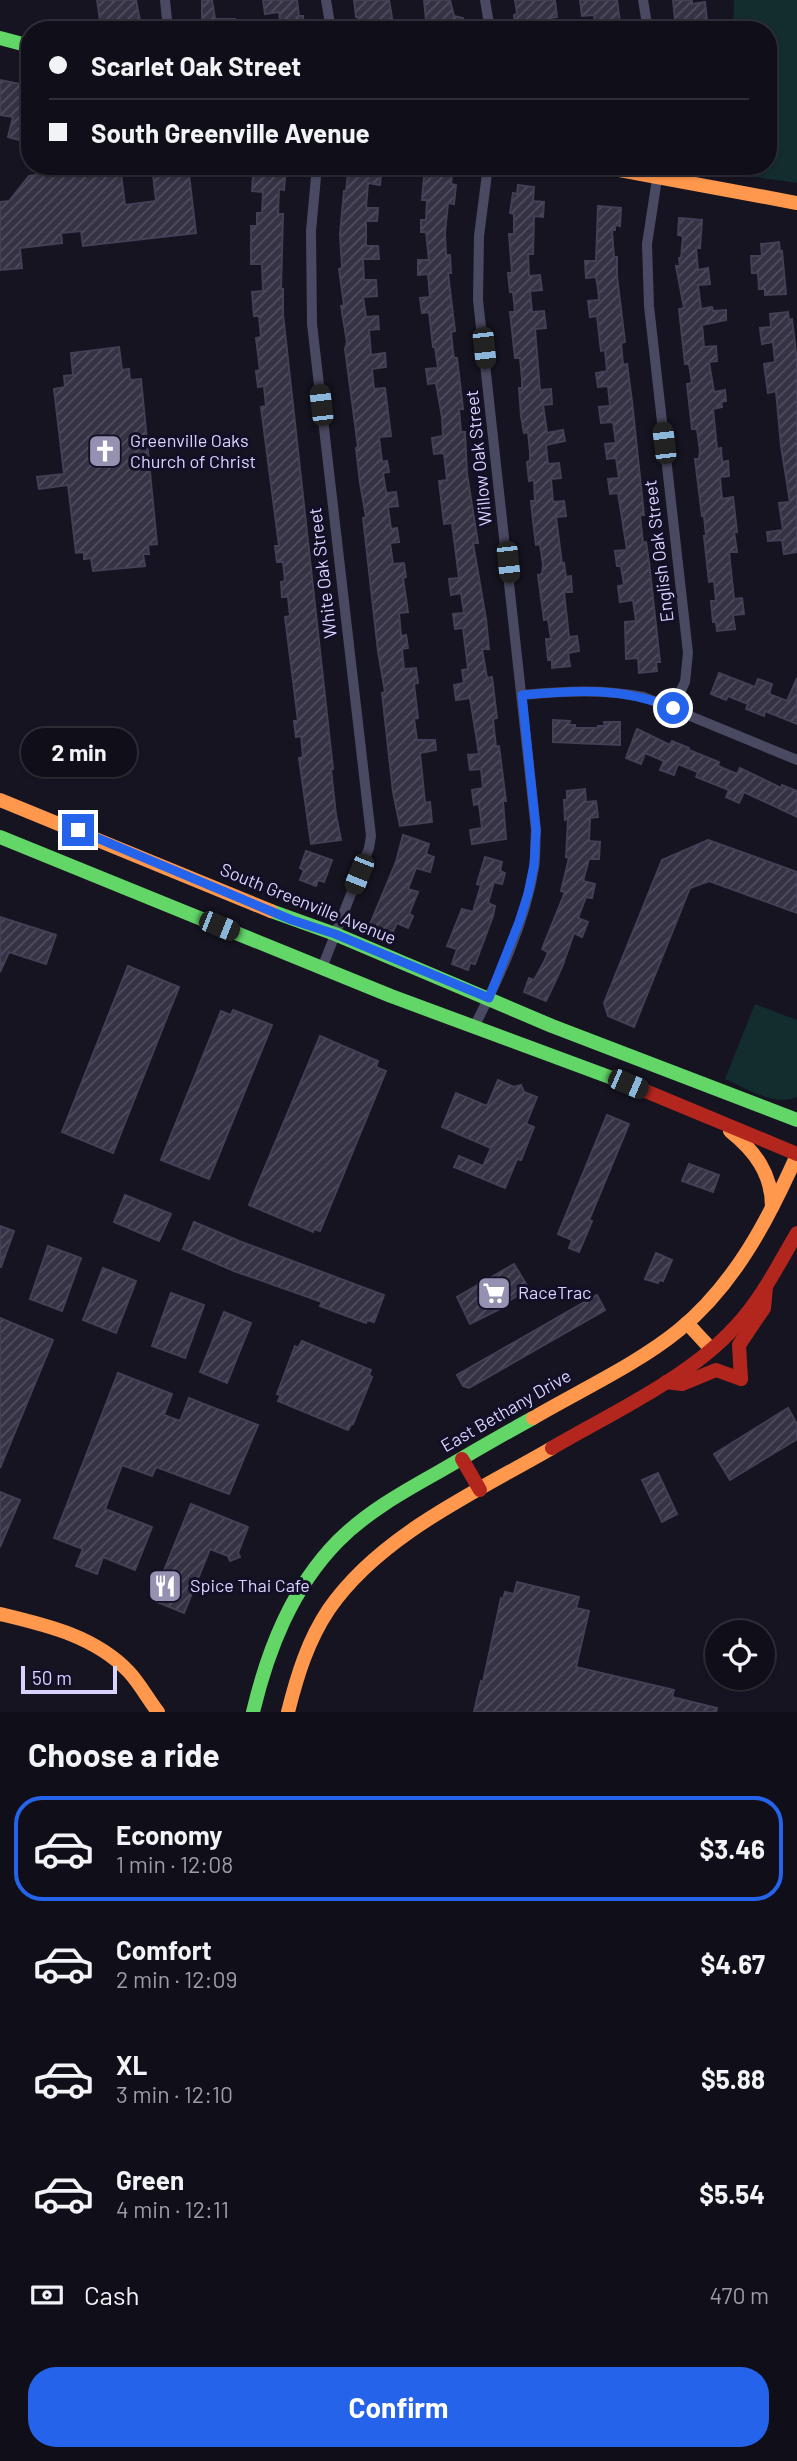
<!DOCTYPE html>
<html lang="en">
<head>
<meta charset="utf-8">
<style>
	:root { --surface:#100f19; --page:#191822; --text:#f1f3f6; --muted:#9c9ca2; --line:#302f38; --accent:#2563eb }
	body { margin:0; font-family:Barlow,sans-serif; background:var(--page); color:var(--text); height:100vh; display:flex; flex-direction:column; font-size:26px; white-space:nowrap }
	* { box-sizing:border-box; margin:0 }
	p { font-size:23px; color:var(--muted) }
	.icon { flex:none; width:38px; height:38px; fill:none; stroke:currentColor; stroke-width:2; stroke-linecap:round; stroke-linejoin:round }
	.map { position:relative; height:1712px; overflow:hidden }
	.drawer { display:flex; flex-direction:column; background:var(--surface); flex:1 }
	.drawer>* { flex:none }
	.banner { position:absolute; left:21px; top:21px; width:756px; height:154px; border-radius:28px; box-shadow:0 2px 5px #0004,0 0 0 2px var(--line); display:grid; align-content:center; height:154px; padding:0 28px; background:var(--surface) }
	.buttons { position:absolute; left:705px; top:1620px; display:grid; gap:14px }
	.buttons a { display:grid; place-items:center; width:70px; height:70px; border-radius:50%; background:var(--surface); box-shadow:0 2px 5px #0004,0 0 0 2px var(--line); font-size:35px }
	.scale { position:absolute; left:21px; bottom:18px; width:96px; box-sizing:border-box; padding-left:7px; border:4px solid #d9d4ff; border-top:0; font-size:19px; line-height:24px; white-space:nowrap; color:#d9d4ff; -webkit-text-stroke:5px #130f26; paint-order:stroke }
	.end { position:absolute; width:32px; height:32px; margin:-16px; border:9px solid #2563eb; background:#fff; box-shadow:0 0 0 4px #fff }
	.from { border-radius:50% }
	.bubble { position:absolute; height:49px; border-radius:24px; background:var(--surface); box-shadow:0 2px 5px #0004,0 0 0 2px var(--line); font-size:23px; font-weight:700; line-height:49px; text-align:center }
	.car { position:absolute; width:21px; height:42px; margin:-21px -10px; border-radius:9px; box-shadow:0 0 5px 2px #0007; background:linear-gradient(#222 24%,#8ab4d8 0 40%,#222 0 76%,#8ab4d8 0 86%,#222 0) }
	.banner b { display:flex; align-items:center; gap:24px; height:66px; font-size:26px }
	.banner b+b { border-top:2px solid var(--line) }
	.banner i { width:18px; height:18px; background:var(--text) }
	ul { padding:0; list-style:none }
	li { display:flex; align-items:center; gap:21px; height:105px; margin:0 14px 10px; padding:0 14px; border:4px solid transparent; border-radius:28px }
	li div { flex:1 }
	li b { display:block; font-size:26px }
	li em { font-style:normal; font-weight:700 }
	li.current { border-color:var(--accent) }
	li>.icon { width:63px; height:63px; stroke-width:1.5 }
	h2 { padding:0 28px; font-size:32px; line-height:84px }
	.pay { display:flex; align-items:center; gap:18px; height:77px; padding:0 28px; font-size:26px }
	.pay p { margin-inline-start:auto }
	.button { display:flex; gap:14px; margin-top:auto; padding:14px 28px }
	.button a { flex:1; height:80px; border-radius:28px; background:var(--accent); color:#fff; font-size:28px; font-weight:700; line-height:80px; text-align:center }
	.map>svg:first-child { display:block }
</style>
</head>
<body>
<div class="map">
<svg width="797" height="1712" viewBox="0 0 797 1712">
	<defs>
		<pattern id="building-hatch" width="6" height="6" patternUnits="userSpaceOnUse" patternTransform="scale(1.75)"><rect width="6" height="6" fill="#343243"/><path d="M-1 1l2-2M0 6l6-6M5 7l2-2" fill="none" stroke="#514f5f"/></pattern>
	</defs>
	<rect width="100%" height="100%" fill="#161421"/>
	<!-- green -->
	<g fill="#132c2d">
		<path d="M 734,0 L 797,0 L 797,183 L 708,170 L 709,166 L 768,166 L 768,30 L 733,30 Z"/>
		<path d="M 755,1004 L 797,1020 L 797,1097 C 774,1107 746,1088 725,1079 Z"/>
	</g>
	<!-- building -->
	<g fill="url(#building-hatch)" stroke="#433f54" stroke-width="2">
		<path d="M 97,0 L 136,0 L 140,21 L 101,27 Z"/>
		<path d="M 202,0 L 212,0 L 215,19 L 235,19 L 235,30 L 202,30 Z"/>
		<path d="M 263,0 L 297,0 L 299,16 L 303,16 L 304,30 L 281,30 L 279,12 L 265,14 Z"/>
		<path d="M 354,0 L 389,0 L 394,30 L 360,30 L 358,17 L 356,17 Z"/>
		<path d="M 424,0 L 450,0 L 454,16 L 463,18 L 465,30 L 427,30 Z"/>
		<path d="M 515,0 L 555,0 L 557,17 L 551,18 L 553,28 L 520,30 L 519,27 L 515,27 L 514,15 L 517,14 Z"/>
		<path d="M 580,0 L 617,0 L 621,30 L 596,30 L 594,15 L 582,16 Z"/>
		<path d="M 673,0 L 692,0 L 692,4 L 705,2 L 708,30 L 676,30 Z"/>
		<path d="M 0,80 L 30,86 L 30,119 L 23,141 L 8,137 L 13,117 L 0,115 Z"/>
		<path d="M 42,166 L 120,166 L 125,205 L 156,201 L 152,166 L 188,166 L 196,233 L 83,246 L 81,231 L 61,233 L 62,243 L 20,248 L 22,268 L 0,270 L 0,202 L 9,201 L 29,176 L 43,174 Z"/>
		<path d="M 258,166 L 286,166 L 284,190 L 279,189 L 278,214 L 283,214 L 281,289 L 283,289 L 283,314 L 333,769 L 331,769 L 336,815 L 341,840 L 311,844 L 299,758 L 303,757 L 301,736 L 296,737 L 294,721 L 298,721 L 285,617 L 290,616 L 288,597 L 282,597 L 281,582 L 285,581 L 283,562 L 277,562 L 275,546 L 279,546 L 261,407 L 266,406 L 264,386 L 258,387 L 256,371 L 260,370 L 256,338 L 261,337 L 259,316 L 254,316 L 252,292 L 263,291 L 262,264 L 251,264 L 251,226 L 257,226 L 257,213 L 262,213 L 263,192 L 252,191 L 253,175 L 257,175 Z"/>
		<path d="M 349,166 L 382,166 L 380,185 L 368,183 L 366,208 L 378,208 L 377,221 L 366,221 L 366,246 L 378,246 L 379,259 L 363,259 L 364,280 L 376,280 L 377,296 L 363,297 L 366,317 L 378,316 L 379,329 L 369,330 L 371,355 L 385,353 L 386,367 L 372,369 L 374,389 L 385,388 L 391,436 L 379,437 L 382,462 L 387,461 L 389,472 L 383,473 L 386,493 L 396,492 L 398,506 L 388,507 L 391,529 L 397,528 L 399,542 L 390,543 L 393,564 L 404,563 L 406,577 L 403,578 L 408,612 L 399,613 L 401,636 L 406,635 L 408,648 L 402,649 L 404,669 L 416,668 L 418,683 L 414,684 L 418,718 L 414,719 L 417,740 L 435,740 L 436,750 L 420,753 L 425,803 L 430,802 L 432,822 L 400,826 L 393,792 L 382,693 L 385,692 L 378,651 L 363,518 L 366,517 L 360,483 L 356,448 L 358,447 L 345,349 L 347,342 L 341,306 L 344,305 L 339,269 L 342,268 L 340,234 L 344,191 L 346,191 Z"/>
		<path d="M 435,173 L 452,176 L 451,184 L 456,185 L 454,204 L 448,203 L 445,233 L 446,255 L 450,255 L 451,273 L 448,273 L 455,331 L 451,332 L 453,352 L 454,358 L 457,358 L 463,409 L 459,409 L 461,432 L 465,432 L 467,474 L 478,543 L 473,543 L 486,619 L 489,649 L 482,649 L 487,678 L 492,677 L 497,718 L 493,719 L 496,747 L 499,746 L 506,801 L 503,801 L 506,839 L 472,844 L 470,830 L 482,828 L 479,804 L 474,805 L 472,790 L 483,788 L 481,769 L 470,770 L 468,755 L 479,754 L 470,698 L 456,700 L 454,685 L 464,683 L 462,670 L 468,669 L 463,628 L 455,629 L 453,614 L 464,613 L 461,593 L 451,595 L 449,579 L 459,578 L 452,523 L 444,524 L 439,481 L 447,480 L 444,453 L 434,454 L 432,438 L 443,436 L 442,417 L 436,383 L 428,384 L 426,369 L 438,368 L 435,347 L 433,347 L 429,312 L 422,313 L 420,298 L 430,297 L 428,274 L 418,275 L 418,260 L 429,260 L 426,232 L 421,232 L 421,220 L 426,220 L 427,200 L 422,200 L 424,176 L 435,177 Z"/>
		<path d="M 518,185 L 534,187 L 533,201 L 544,202 L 543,217 L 534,216 L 533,254 L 528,254 L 529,276 L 540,275 L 542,290 L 530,291 L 532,312 L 544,311 L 546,328 L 535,329 L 540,390 L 551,389 L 552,404 L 543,405 L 547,433 L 563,430 L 565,441 L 546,445 L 548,464 L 559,463 L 561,478 L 551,479 L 553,502 L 564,501 L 566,516 L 556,517 L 562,564 L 564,563 L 566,577 L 571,576 L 572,592 L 564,592 L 569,637 L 577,636 L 579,651 L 568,653 L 570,666 L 552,668 L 552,660 L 548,660 L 546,639 L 551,639 L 548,619 L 544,620 L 538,575 L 542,574 L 543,565 L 540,544 L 536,545 L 533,521 L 531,501 L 535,501 L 534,480 L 529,481 L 527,462 L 530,461 L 530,452 L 528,432 L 524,433 L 521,416 L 519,388 L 522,388 L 522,379 L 520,358 L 515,358 L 510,312 L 515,312 L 513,292 L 510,292 L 508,273 L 512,273 L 509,234 L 514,234 L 514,214 L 510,213 L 513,193 L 517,194 Z"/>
		<path d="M 598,206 L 621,208 L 620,226 L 615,225 L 615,230 L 612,230 L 614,257 L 617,257 L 617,276 L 625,342 L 621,343 L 623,365 L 627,364 L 632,401 L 644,515 L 640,515 L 643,543 L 646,542 L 649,562 L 660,662 L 656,662 L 657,671 L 639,673 L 638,658 L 626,659 L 625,622 L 636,621 L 633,600 L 620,602 L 618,586 L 624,585 L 621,566 L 617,566 L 615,551 L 627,550 L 618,493 L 610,494 L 608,479 L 619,478 L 616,458 L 607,459 L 605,444 L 616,443 L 613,422 L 601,423 L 599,407 L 610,406 L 608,386 L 598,387 L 596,373 L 607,371 L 605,350 L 601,351 L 597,316 L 590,317 L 588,301 L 599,300 L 598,288 L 596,277 L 586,278 L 585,261 L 596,261 Z"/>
		<path d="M 679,218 L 702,220 L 700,248 L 696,248 L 698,270 L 708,268 L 710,284 L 698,285 L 701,309 L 712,307 L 713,311 L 726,310 L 726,320 L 702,325 L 704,347 L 716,346 L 717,361 L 709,362 L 714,392 L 725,390 L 726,401 L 721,402 L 722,407 L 713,409 L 717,449 L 721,448 L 722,462 L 728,461 L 729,476 L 720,477 L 722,499 L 733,497 L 737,532 L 734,532 L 737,552 L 729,552 L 734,599 L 742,598 L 744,614 L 733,615 L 735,629 L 717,631 L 716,622 L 713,622 L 711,601 L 716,601 L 714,581 L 709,582 L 704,536 L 706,536 L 704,516 L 702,516 L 695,459 L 699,459 L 700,451 L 697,429 L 692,429 L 687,384 L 692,383 L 689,364 L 685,364 L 679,309 L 684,308 L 676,266 L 680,266 L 679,258 L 681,258 L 683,236 L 678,235 Z"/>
		<path d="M 779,242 L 780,252 L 782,251 L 786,294 L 765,295 L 765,289 L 759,289 L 758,273 L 752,273 L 751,256 L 762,256 L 761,244 Z"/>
		<path d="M 788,312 L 789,320 L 792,319 L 797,361 L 797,552 L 784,554 L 782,540 L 768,541 L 767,532 L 783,530 L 779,503 L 790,502 L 781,446 L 776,391 L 768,393 L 764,364 L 775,362 L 773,342 L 762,344 L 760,328 L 771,327 L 770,314 Z"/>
		<path d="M 119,347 L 122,370 L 129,369 L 130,380 L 141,379 L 157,544 L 148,545 L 149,554 L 143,554 L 145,566 L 93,571 L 91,558 L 84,559 L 84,552 L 76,553 L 68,485 L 39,489 L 37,477 L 64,474 L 54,389 L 65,387 L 64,376 L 73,375 L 71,353 Z"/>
		<path d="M 719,673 L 755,687 L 758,679 L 772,684 L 769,694 L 787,701 L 797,678 L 797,724 L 765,711 L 764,716 L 746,709 L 748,704 L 728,696 L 726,700 L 711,694 Z"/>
		<path d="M 553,720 L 570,721 L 569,725 L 575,725 L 575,728 L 598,728 L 598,726 L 605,726 L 604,722 L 620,722 L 620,745 L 553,742 Z"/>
		<path d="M 637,729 L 670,745 L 672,741 L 689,748 L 689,750 L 719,762 L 718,766 L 737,774 L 740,768 L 781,788 L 782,785 L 797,791 L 797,817 L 744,792 L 739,803 L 726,797 L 729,790 L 696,777 L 698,772 L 678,764 L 674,775 L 660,770 L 664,761 L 645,753 L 641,764 L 626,758 Z"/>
		<path d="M 585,789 L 586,802 L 596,801 L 598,817 L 590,818 L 589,841 L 600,842 L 599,859 L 589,859 L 583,881 L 595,884 L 592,898 L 586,897 L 578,918 L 588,922 L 582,937 L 574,933 L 562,967 L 546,1001 L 524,992 L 529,978 L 534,980 L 544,962 L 548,952 L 542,949 L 565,892 L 561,891 L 569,858 L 566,857 L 568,819 L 565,820 L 564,800 L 567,800 L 567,791 Z"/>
		<path d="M 403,835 L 429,844 L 426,854 L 434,857 L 430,872 L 416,868 L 408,889 L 418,892 L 409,914 L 413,916 L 408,928 L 397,923 L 390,938 L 368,929 L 396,862 Z"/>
		<path d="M 708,840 L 797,872 L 797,913 L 709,881 L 690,888 L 634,1027 L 608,1016 L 604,1003 L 662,860 Z"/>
		<path d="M 306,851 L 332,860 L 324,882 L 318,880 L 316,886 L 300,880 L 304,870 L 300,868 Z"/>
		<path d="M 485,857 L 502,862 L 500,871 L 505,873 L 502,884 L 494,882 L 488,903 L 495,906 L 493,916 L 475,964 L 470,963 L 468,970 L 452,964 L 457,949 L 447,946 L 462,909 L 473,912 L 481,885 L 477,884 Z"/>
		<path d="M 0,917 L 56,935 L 46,964 L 9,952 L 0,972 Z"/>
		<path d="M 128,966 L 179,987 L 113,1153 L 62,1132 Z"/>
		<path d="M 233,1010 L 272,1025 L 209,1179 L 161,1160 L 221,1011 L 231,1015 Z"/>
		<path d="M 320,1036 L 378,1061 L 376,1067 L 386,1071 L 320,1231 L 314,1229 L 313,1232 L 249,1205 Z"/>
		<path d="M 498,1080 L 514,1087 L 521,1085 L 524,1092 L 537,1097 L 526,1124 L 534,1127 L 521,1160 L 517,1159 L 505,1188 L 454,1167 L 459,1156 L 483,1166 L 491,1148 L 442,1127 L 456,1093 L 487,1106 Z"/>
		<path d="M 607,1115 L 629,1124 L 589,1220 L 592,1221 L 579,1252 L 569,1248 L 572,1240 L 558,1234 Z"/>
		<path d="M 689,1164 L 719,1175 L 713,1192 L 682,1181 Z"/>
		<path d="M 125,1195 L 171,1214 L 159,1241 L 114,1222 Z"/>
		<path d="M 194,1222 L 239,1241 L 384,1295 L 374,1322 L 367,1320 L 366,1323 L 336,1312 L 320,1306 L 322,1302 L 234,1271 L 183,1249 Z"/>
		<path d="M 0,1226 L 14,1231 L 1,1267 L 0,1267 Z"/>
		<path d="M 48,1246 L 81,1258 L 62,1311 L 30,1299 Z"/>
		<path d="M 656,1253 L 672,1260 L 663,1281 L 659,1280 L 658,1283 L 645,1279 Z"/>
		<path d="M 514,1264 L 529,1289 L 505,1303 L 506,1306 L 470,1324 L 457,1297 Z"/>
		<path d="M 103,1268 L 136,1281 L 116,1333 L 83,1320 Z"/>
		<path d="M 171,1293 L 204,1305 L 185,1358 L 152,1346 Z"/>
		<path d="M 597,1295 L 605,1310 L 469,1388 L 463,1386 L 457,1375 Z"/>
		<path d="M 224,1312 L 251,1323 L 227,1383 L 200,1372 Z"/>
		<path d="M 0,1318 L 53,1340 L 0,1468 Z"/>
		<path d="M 302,1341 L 371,1370 L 369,1375 L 372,1377 L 353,1424 L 352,1423 L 348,1430 L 278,1401 L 281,1395 L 277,1394 L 295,1346 L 298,1348 Z"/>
		<path d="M 118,1373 L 172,1394 L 164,1415 L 180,1421 L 189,1398 L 258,1425 L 229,1494 L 156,1467 L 152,1476 L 122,1465 L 105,1509 L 152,1527 L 135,1570 L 103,1557 L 97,1574 L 76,1566 L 83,1549 L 54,1538 Z"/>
		<path d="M 788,1408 L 797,1424 L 797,1439 L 730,1480 L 714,1454 Z"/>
		<path d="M 658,1473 L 677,1514 L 662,1522 L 642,1480 Z"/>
		<path d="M 0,1492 L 20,1500 L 0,1547 Z"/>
		<path d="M 191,1504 L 248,1527 L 238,1553 L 240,1557 L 230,1561 L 228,1556 L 210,1549 L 184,1613 L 152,1600 Z"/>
		<path d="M 517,1582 L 579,1597 L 576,1608 L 589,1611 L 576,1667 L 674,1690 L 672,1697 L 717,1708 L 716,1712 L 474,1712 L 481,1681 L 483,1682 L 501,1598 L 503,1599 L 505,1592 L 514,1594 Z"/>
	</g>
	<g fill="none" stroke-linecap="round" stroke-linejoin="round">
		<!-- street -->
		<g stroke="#4a4962" stroke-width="10">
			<path d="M 165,0 L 168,30"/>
			<path d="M 326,0 L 331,30"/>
			<path d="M 485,0 L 490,30"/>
			<path d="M 643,0 L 648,30"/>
			<path d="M 317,166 L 311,231 L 312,324 L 371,836 L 369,848 L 322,968"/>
			<path d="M 659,166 L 647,244 L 649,306 L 688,653 L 685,682 L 673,707"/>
			<path d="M 522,695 C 564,691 603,689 644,697 L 797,760"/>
			<path d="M 474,1027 C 499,978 525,923 534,868 C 536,855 535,842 536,830 L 478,300 L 479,236 L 488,166"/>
		</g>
		<!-- fast -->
		<g stroke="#63d668" stroke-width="14">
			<path d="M 0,38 L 30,46"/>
			<path d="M 0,837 L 391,996 L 631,1085"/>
			<path d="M 271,911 L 335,934 L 552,1026 L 797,1120"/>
			<path d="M 253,1712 C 268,1649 292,1588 338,1541 C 366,1513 401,1493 435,1474 C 468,1455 500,1436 533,1418"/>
		</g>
		<!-- slow -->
		<g stroke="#ff974d" stroke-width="14">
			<path d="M 598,166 L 797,203"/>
			<path d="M 0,800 L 271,911"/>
			<path d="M 730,1131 C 755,1151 772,1174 772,1207"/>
			<path d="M 687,1323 L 711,1349"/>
			<path d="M 533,1418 C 579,1391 639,1363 679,1330 C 735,1284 768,1220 797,1155"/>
			<path d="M 0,1614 C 46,1625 95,1636 129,1672 C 140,1684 148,1699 158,1712"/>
			<path d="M 288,1712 C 297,1676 308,1640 329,1609 C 380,1535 476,1492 552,1448"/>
		</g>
		<!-- jam -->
		<g stroke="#b3261e" stroke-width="14">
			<path d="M 631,1085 L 797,1154"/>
			<path d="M 741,1379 L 739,1345 L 764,1308 L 766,1287"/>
			<path d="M 666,1382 L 682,1384 L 716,1370 L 741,1379"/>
			<path d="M 552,1448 C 610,1414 690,1377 735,1327 C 761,1300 778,1265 797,1233"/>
			<path d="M 462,1459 L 480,1490"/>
		</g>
	</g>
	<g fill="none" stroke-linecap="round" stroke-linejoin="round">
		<!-- route -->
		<path stroke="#2563eb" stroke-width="9" d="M 78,830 L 292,920 L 335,934 L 489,998 L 519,922 L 528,894 L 534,865 L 536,830 L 522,695 C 575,690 623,687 673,708"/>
	</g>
	<!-- icons -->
	<defs>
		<g id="church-square" transform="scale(1.75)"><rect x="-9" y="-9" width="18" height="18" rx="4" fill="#9591b1" stroke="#130f26"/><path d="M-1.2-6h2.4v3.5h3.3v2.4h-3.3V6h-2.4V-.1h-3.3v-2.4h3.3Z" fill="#fff"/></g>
		<g id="supermarket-square" transform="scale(1.75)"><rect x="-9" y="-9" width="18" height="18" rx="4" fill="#9591b1" stroke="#130f26"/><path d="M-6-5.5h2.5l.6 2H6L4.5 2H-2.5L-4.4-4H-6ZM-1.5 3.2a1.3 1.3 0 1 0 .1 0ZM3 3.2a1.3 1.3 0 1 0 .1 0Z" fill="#fff"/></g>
		<g id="restaurant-square" transform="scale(1.75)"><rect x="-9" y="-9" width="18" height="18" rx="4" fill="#9591b1" stroke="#130f26"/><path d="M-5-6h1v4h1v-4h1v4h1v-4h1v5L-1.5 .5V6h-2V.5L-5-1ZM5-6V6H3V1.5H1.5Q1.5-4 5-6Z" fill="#fff"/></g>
	</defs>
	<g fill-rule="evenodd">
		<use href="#church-square" x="105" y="451"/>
		<use href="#supermarket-square" x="494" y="1293"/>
		<use href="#restaurant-square" x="165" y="1586"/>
	</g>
	<g text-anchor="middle" stroke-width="6" stroke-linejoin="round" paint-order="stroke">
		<!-- poi labels -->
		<g font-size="18" fill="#d9d4ff" stroke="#130f26" text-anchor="start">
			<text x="130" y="447">Greenville Oaks<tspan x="130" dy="21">Church of Christ</tspan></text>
			<text x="518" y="1299">RaceTrac</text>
			<text x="190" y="1592">Spice Thai Cafe</text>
		</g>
		<!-- street labels -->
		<g font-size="18" fill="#d9d4ff" stroke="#130f26">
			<text transform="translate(479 458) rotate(-96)" y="6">Willow Oak Street</text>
			<text transform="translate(659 551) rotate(-97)" y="6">English Oak Street</text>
			<text transform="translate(323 573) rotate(-97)" y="6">White Oak Street</text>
			<text transform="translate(308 904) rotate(22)" y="6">South Greenville Avenue</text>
			<text transform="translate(506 1411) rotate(-30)" y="6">East Bethany Drive</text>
		</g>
	</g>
</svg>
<div class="buttons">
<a><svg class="icon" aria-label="locate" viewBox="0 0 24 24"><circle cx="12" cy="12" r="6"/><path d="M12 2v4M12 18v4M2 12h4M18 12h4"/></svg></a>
</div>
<div class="scale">50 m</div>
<i class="end from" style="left:673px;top:708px"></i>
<i class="end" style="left:78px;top:830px"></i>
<div class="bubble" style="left:21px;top:728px;width:116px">2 min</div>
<i class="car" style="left:484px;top:348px;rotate:174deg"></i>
<i class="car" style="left:321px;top:405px;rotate:353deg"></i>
<i class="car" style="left:664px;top:443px;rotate:353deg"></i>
<i class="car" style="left:508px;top:562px;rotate:174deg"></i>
<i class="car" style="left:359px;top:874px;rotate:202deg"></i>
<i class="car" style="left:219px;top:926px;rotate:112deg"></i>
<i class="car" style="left:628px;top:1084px;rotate:113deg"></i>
<div class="banner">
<b><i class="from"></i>Scarlet Oak Street</b>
<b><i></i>South Greenville Avenue</b>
</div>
</div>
<section class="drawer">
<h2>Choose a ride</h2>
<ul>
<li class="current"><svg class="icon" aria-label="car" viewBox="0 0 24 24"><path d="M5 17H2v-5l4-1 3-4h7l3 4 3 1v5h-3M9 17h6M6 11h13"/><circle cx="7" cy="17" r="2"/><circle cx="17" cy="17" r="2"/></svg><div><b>Economy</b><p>1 min · 12:08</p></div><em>$3.46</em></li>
<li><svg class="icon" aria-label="car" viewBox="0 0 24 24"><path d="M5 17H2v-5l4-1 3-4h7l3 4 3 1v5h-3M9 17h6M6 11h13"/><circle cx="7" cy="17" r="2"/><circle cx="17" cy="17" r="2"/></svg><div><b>Comfort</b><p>2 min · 12:09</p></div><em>$4.67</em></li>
<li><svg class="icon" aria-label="car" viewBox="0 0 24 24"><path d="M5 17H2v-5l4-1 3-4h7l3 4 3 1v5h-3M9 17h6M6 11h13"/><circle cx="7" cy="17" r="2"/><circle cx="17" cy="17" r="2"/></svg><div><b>XL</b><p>3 min · 12:10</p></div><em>$5.88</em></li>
<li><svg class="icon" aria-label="car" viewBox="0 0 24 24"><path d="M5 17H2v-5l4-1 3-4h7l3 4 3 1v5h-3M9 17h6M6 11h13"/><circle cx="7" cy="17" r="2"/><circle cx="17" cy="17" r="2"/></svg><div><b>Green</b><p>4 min · 12:11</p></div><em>$5.54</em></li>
</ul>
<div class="pay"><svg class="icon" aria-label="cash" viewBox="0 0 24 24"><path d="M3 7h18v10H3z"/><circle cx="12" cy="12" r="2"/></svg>Cash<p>470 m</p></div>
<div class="button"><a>Confirm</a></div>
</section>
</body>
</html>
